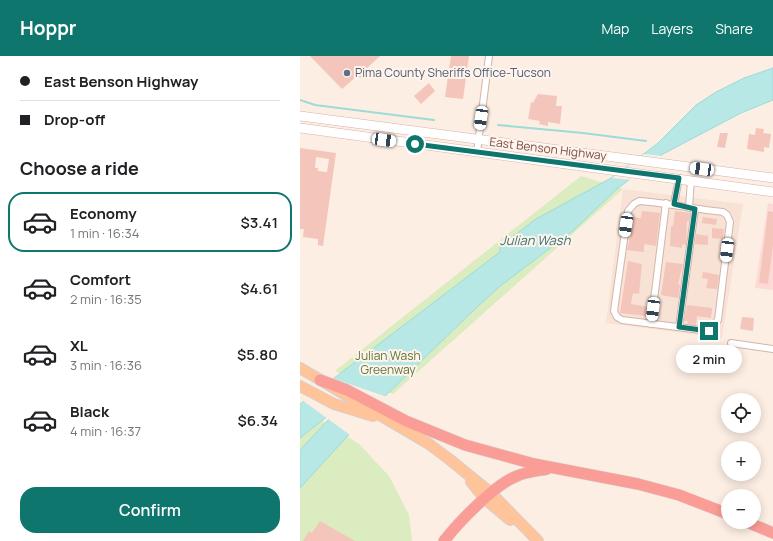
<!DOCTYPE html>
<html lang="en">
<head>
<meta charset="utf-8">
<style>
	:root { --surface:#fff; --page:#f2f2f2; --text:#202124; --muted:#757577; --line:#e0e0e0; --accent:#0f766e }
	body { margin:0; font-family:Manrope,sans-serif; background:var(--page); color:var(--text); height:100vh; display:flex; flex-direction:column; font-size:15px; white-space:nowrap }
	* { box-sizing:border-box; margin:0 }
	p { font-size:13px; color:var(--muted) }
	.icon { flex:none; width:22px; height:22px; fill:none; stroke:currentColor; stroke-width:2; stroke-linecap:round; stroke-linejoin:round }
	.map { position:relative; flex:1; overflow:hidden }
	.panel { display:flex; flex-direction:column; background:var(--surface); width:300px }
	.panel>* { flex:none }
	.top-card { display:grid; align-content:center; height:88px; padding:0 20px; background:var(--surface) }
	.buttons { position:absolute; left:421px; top:337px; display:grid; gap:8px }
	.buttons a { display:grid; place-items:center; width:40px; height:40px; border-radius:50%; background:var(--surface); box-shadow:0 2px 10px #0003; font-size:20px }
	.end { position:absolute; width:18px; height:18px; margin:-9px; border:5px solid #0f766e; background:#fff; box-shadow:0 0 0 2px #fff }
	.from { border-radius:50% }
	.bubble { position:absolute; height:28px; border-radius:14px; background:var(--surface); box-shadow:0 2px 10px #0003; font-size:13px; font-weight:600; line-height:28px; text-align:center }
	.car { position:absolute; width:12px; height:24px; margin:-12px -6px; border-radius:5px; box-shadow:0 0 3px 1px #0007; background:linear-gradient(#fff 24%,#345 0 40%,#fff 0 76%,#345 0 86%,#fff 0) }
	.top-card b { display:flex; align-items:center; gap:14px; height:38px; font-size:15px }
	.top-card b+b { border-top:1px solid var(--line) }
	.top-card i { width:10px; height:10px; background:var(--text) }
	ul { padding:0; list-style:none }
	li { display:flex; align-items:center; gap:12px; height:60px; margin:0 8px 6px; padding:0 12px; border:2px solid transparent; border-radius:16px }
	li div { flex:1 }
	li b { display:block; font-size:15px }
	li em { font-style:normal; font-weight:600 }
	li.active { border-color:var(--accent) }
	li>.icon { width:36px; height:36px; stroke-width:1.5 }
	h2 { padding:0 20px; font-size:18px; line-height:48px }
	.action { display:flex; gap:8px; margin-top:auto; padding:8px 20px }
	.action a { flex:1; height:46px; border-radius:16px; background:var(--accent); color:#fff; font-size:16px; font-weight:600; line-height:46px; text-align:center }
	header { display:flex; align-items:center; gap:24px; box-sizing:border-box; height:56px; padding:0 20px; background:var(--accent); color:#fff }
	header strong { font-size:19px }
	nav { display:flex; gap:22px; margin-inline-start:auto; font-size:14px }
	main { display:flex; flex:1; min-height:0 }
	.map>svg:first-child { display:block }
</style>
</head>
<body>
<header>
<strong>Hoppr</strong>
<nav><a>Map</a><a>Layers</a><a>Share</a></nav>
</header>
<main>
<section class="panel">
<div class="top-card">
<b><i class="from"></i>East Benson Highway</b>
<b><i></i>Drop-off</b>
</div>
<h2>Choose a ride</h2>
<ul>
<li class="active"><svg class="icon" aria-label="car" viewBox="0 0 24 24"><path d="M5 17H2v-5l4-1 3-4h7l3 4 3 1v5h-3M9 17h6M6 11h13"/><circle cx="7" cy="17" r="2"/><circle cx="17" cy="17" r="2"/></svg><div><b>Economy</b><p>1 min · 16:34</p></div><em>$3.41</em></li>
<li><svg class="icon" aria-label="car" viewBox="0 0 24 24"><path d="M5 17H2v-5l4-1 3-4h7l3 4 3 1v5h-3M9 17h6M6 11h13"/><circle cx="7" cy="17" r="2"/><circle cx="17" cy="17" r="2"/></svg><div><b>Comfort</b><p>2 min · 16:35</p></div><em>$4.61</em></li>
<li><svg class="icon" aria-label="car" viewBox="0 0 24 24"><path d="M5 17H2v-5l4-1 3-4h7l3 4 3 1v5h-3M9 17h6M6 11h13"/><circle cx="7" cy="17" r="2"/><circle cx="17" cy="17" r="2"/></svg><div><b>XL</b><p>3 min · 16:36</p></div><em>$5.80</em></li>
<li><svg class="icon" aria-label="car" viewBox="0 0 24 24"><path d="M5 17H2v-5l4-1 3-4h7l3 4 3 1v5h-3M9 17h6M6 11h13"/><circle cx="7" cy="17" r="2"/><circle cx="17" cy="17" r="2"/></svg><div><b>Black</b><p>4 min · 16:37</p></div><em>$6.34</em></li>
</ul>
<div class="action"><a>Confirm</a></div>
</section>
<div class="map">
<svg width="473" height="485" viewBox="0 0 473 485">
	<rect width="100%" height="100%" fill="#fdeee4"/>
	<!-- residential -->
	<path fill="#f8e1d5" d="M 323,133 L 443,148 L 422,282 L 306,267 Z"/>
	<!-- commercial -->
	<path fill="#fedad7" d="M 468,147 L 473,148 L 473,234 L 455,232 Z"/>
	<!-- green -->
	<g fill="#dbecc1">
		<path d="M 281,120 L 323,133 L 93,338 L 35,315 Z"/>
		<path d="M 0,350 L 59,388 L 89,420 L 109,459 L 112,485 L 0,485 Z"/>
	</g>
	<!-- water -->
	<path fill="#b7e8e5" stroke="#9ddbd7" d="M 473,12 L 473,44 L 441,57 L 363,98 L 317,133 L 274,174 L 199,231 L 175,253 L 78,347 L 0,432 L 0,394 L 43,348 L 0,382 L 0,348 L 200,196 L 200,190 L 236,163 L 311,122 L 357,88 L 396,49 L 416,36 L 444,22 Z"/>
	<!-- pier -->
	<g fill="#fdeee4">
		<path d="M 344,98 L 362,100 L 332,124 L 312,122 Z"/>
		<path d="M 32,322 L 87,341 L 50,379 L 2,344 Z"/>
	</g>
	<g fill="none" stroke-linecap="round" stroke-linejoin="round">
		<!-- stream -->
		<g stroke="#9ddbd7" stroke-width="2">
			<path d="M 0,44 L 15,49 L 134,64"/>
			<path d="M 198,69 L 283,77 L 346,85"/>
		</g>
	</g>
	<!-- building -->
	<g fill="#f4c5ba" fill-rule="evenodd">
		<path d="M 10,0 L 80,0 L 67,12 L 69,14 L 60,22 L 58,19 L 42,33 Z"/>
		<path d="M 151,0 L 169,0 L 163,43 L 145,41 Z"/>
		<path d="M 129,27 L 135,35 L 121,48 L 114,40 Z"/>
		<path d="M 238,38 L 257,40 L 256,50 L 262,50 L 260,68 L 248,66 L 248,70 L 239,68 L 240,65 L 228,63 L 231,46 L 233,47 Z"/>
		<path d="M 456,72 L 464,73 L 463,77 L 471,78 L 469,92 L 464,91 L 464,96 L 447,93 L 449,78 L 455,79 Z"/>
		<path d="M 420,77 L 428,77 L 425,92 L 417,91 Z"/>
		<path d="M 0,92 L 36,97 L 23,190 L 18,189 L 18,183 L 3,181 L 4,173 L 0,173 ZM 16,101 L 29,103 L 27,116 L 18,115 L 18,112 L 15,112 Z"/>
		<path d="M 342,155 L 360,157 L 356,190 L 344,188 L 344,196 L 327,194 L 332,170 L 333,170 L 333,161 L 341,162 Z"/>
		<path d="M 375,155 L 390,157 L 389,165 L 387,165 L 386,189 L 382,188 L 382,192 L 370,190 L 371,170 L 373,170 Z"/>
		<path d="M 468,155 L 473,156 L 473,189 L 468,228 L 459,227 Z"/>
		<path d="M 403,161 L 417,163 L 416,169 L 402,167 Z"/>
		<path d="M 412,172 L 424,173 L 423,183 L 412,182 Z"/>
		<path d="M 396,178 L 408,180 L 408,189 L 395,188 Z"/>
		<path d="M 328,205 L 342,208 L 339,238 L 333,237 L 331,248 L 348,251 L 346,260 L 320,257 Z"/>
		<path d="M 366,206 L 383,208 L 378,228 L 380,229 L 378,242 L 361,239 Z"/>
		<path d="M 403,216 L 419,219 L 417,233 L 406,232 L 408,223 L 402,222 Z"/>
		<path d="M 387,249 L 412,252 L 411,262 L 397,260 L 396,269 L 387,268 L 388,265 L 384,265 Z"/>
		<path d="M 442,261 L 454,262 L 453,275 L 440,273 Z"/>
		<path d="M 20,465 L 55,485 L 3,485 L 9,475 L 12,477 Z"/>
	</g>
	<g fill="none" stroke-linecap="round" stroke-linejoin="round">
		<!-- minor casing -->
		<g stroke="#d2b5ac" stroke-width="8">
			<g id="minor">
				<path d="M 177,96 L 189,0"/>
				<path d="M 339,145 C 367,147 394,153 423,156 L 427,159 L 430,166 L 418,264 L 409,275 L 322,264 L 317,261 L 314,255 L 328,155 L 334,148 Z"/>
				<path d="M 374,148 L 379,122"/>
				<path d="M 389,152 L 391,124"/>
				<path d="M 351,268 L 366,147"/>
				<path d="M 379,271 L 395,153"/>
				<path d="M 431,287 L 473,293"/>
			</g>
		</g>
		<!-- secondary casing -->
		<g stroke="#d5b4a9" stroke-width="10">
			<g id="secondary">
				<path d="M 0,60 L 473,122"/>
				<path d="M 0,72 L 473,136"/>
			</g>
		</g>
		<!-- primary casing -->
		<g stroke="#d9cecc" stroke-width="12">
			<g id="primary">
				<path d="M 0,312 L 129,388 L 149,403 L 191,437 L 238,485"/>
				<path d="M 0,330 L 34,348 L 73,360"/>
				<path d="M 171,426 L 185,443 L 210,464"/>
			</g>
		</g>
		<!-- motorway casing -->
		<g stroke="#d9cecc" stroke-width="12">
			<g id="motorway">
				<path d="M 20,324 L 47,334 L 106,365 L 165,389 L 234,408 L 338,428 L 379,439 L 428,458"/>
				<path d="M 447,466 L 473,477"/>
				<path d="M 144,485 C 158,467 195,428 217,420 C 226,416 237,415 247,413"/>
			</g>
		</g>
		<!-- minor -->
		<use href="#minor" stroke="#fff" stroke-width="6"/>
		<!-- secondary -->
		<use href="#secondary" stroke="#fff" stroke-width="9"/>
		<!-- primary -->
		<use href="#primary" stroke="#ffc499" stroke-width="10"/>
		<!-- motorway -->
		<use href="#motorway" stroke="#fb9d97" stroke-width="11"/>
	</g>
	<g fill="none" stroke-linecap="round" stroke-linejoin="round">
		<!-- route -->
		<path stroke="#0f766e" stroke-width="5" d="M 115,88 L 379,122 L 374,148 L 395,153 L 379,271 L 409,275"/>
	</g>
	<!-- markers -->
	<circle fill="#5c6f8a" stroke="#fff3eb" stroke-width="1.5" cx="47" cy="17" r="4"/>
	<g text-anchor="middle" stroke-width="4" stroke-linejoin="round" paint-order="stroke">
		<!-- service labels -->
		<g font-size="12" fill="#4e5e75" stroke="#fff3eb" text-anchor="start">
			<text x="55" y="21">Pima County Sheriffs Office-Tucson</text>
		</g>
		<!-- street labels -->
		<g font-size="12" fill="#784f48" stroke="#fff3eb">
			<text transform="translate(248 93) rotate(7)" y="4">East Benson Highway</text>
		</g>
		<!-- park labels -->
		<g font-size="12" fill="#5a783c" stroke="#fff3eb">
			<text x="88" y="304">Julian Wash<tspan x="88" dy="14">Greenway</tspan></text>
		</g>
		<!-- water labels -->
		<g font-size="13" font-style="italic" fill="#387674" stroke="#fff3eb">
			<text x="235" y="189">Julian Wash</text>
		</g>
	</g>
</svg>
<div class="buttons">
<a><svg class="icon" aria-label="locate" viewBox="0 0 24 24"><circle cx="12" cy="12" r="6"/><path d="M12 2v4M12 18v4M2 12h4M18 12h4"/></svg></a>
<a>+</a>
<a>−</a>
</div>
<i class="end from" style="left:115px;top:88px"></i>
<i class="end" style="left:409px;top:275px"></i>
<div class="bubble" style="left:376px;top:289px;width:66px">2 min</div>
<i class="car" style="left:181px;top:62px;rotate:188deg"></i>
<i class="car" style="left:84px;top:84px;rotate:98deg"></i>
<i class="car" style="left:402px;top:113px;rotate:278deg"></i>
<i class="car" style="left:326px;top:169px;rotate:188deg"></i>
<i class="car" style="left:427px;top:194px;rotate:187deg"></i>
<i class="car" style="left:353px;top:253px;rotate:187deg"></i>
</div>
</main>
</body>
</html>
